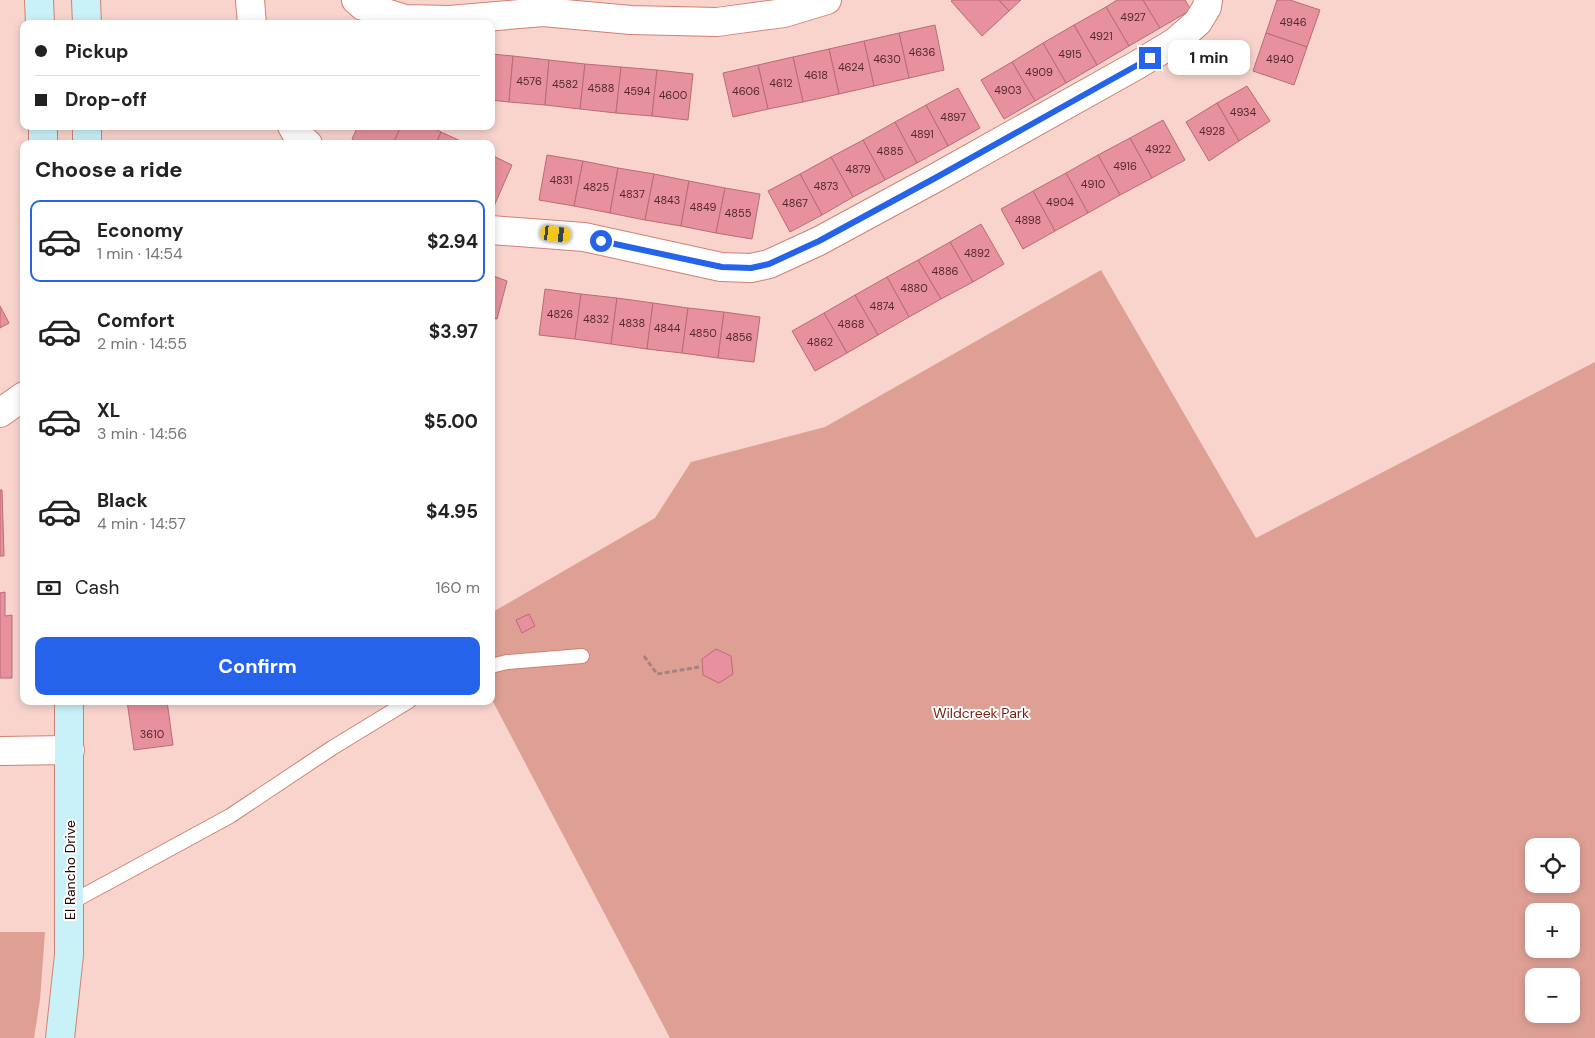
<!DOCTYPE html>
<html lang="en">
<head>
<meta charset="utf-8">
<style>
	:root { --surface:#fff; --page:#f2f2f2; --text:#222; --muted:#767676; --line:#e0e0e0; --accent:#2563eb }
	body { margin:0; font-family:"DM Sans",sans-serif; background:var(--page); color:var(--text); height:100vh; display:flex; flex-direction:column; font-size:19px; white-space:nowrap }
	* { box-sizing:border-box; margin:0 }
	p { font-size:16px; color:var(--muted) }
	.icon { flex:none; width:28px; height:28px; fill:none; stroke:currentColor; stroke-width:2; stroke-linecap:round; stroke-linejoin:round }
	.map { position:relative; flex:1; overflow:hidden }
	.side { position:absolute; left:20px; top:140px; width:475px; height:565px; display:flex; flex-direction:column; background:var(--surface); border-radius:10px; box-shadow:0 2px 8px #0003 }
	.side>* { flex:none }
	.hud { position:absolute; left:20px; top:20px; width:475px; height:110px; border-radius:10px; box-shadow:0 2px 8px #0003; display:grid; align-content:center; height:110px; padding:0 15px; background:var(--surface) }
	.controls { position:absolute; left:1525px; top:838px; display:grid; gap:10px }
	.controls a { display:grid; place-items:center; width:55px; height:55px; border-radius:10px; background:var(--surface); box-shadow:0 2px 8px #0003; font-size:25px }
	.end { position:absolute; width:22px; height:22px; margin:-11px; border:6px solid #2563eb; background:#fff; box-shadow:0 0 0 2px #fff }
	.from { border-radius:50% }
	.bubble { position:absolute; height:35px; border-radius:10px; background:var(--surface); box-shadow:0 2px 8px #0003; font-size:16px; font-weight:700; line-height:35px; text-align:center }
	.car { position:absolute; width:15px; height:30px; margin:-15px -8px; border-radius:6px; box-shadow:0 0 4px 1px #0007; background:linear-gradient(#f5c518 24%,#345 0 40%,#f5c518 0 76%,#345 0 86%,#f5c518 0) }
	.hud b { display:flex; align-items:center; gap:18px; height:48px; font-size:19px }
	.hud b+b { border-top:1px solid var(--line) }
	.hud i { width:12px; height:12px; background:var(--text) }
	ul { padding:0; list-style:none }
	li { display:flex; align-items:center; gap:15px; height:82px; margin:0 10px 8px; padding:0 5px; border:2px solid transparent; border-radius:10px }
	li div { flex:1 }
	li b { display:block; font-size:19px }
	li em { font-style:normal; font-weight:700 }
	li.current { border-color:var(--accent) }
	li>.icon { width:45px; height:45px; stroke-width:1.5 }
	h2 { padding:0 15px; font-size:22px; line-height:60px }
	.pay { display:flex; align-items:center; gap:12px; height:55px; padding:0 15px; font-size:19px }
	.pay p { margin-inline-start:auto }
	.button { display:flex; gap:10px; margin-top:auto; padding:10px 15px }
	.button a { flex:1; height:58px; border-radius:10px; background:var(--accent); color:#fff; font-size:20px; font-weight:700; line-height:58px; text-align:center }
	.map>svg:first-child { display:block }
</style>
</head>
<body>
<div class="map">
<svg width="1595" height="1038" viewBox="0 0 1595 1038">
	<rect width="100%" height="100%" fill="#f8d4cd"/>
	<!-- green -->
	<g fill="#dea095" fill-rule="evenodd">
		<path d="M 1101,270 L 1256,538 L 1595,362 L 1595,1038 L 670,1038 L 491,698 L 491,613 L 655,518 L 691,462 L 825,427 ZM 1534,846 L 1571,846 L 1571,884 L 1534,884 ZM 1534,911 L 1571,911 L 1571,949 L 1534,949 ZM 1534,976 L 1571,976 L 1571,1014 L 1534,1014 Z"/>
		<path d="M 0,932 L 45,932 L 40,1000 L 34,1038 L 0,1038 Z"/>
	</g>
	<!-- building -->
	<g fill="#e6919d" stroke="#bb6a77">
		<path d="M 953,0 L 999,0 L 1009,11 L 982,36 L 951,1 Z"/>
		<path d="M 999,0 L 1021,0 L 1009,11 Z"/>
		<path d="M 1117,0 L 1143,0 L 1160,28 L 1129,46 L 1106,7 Z"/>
		<path d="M 1143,0 L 1185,0 L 1191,10 L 1160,28 Z"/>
		<path d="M 1277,0 L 1290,0 L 1320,10 L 1307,47 L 1266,33 Z"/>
		<path d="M 1106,7 L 1129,46 L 1097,65 L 1074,25 Z"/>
		<path d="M 935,25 L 944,70 L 909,78 L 899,33 Z"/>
		<path d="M 1074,25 L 1097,65 L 1066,83 L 1043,43 Z"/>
		<path d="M 899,33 L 909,78 L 874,86 L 864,41 Z"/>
		<path d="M 1266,33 L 1307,47 L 1294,85 L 1253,71 Z"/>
		<path d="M 864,41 L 874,86 L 839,94 L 829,49 Z"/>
		<path d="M 1043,43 L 1066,83 L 1035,101 L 1012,62 Z"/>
		<path d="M 829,49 L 839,94 L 803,102 L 793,57 Z"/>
		<path d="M 491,54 L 513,56 L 509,102 L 491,100 Z"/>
		<path d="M 513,56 L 549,60 L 545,105 L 509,102 Z"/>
		<path d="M 793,57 L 803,102 L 768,109 L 758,65 Z"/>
		<path d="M 549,60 L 585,64 L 580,109 L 545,105 Z"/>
		<path d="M 1012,62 L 1035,101 L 1004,119 L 981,80 Z"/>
		<path d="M 585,64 L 621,67 L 616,113 L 580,109 Z"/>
		<path d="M 758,65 L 768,109 L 733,117 L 723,73 Z"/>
		<path d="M 621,67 L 657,70 L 652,116 L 616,113 Z"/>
		<path d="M 657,70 L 693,74 L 688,120 L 652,116 Z"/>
		<path d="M 1247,86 L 1270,121 L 1239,141 L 1217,103 Z"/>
		<path d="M 958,88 L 980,128 L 948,146 L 926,105 Z"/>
		<path d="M 1217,103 L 1239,141 L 1209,161 L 1186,122 Z"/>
		<path d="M 926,105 L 948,146 L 917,163 L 895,122 Z"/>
		<path d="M 1163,120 L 1185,160 L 1152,178 L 1130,138 Z"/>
		<path d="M 895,122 L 917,163 L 885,180 L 863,140 Z"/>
		<path d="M 358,126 L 401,126 L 393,144 L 362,144 L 352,139 Z"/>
		<path d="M 401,126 L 430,126 L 441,132 L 436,144 L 393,144 Z"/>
		<path d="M 441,132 L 467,144 L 436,144 Z"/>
		<path d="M 1130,138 L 1152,178 L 1120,195 L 1098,155 Z"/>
		<path d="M 863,140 L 885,180 L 853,197 L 831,157 Z"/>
		<path d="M 491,155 L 512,165 L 494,206 L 491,205 Z"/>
		<path d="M 547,155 L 583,161 L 574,206 L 539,200 Z"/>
		<path d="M 1098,155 L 1120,195 L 1088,213 L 1066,173 Z"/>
		<path d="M 831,157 L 853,197 L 822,215 L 800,174 Z"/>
		<path d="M 583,161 L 618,168 L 610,213 L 574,206 Z"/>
		<path d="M 618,168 L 654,174 L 645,220 L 610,213 Z"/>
		<path d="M 1066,173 L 1088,213 L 1055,231 L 1033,191 Z"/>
		<path d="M 654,174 L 689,181 L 681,226 L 645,220 Z"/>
		<path d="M 800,174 L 822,215 L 790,232 L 768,191 Z"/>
		<path d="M 689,181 L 725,188 L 716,233 L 681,226 Z"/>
		<path d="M 725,188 L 760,194 L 752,239 L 716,233 Z"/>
		<path d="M 1033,191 L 1055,231 L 1023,249 L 1001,209 Z"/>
		<path d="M 981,224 L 1004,264 L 973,282 L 950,242 Z"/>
		<path d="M 950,242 L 973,282 L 941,299 L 918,260 Z"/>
		<path d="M 918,260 L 941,299 L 909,317 L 887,277 Z"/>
		<path d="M 491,275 L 507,281 L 497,319 L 491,317 Z"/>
		<path d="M 887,277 L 909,317 L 878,335 L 855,295 Z"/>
		<path d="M 545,289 L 581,294 L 575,339 L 539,335 Z"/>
		<path d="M 581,294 L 617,298 L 611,344 L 575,339 Z"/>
		<path d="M 855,295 L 878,335 L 847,353 L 824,313 Z"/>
		<path d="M 617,298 L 653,303 L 647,349 L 611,344 Z"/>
		<path d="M 653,303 L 688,308 L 682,353 L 647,349 Z"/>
		<path d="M 0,306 L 9,323 L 0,328 Z"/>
		<path d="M 688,308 L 724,312 L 718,358 L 682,353 Z"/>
		<path d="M 724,312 L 760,317 L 754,362 L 718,358 Z"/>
		<path d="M 824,313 L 847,353 L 815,371 L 792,331 Z"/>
		<path d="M 0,490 L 2,490 L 4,556 L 0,556 Z"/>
		<path d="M 5,592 L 5,616 L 12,615 L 12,678 L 0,678 L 0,593 Z"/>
		<path d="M 529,614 L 535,626 L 522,633 L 516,620 Z"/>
		<path d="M 716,649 L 731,656 L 733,674 L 719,683 L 703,675 L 702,659 Z"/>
		<path d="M 127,701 L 167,701 L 173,745 L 134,750 Z"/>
	</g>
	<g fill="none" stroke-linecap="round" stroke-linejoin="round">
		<!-- service casing -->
		<g stroke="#d28073" stroke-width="16">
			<g id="service">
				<path d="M 491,666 L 507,662 L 582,656"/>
				<path d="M 70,903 L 230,816 L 332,748 L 409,701"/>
			</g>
		</g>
		<!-- minor casing -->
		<g stroke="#d28073" stroke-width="30">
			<g id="minor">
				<path d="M 250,0 L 252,24"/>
				<path d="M 356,0 L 363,6 L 405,19 L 450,20 L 543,12 L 631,20 L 717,22 L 784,13 L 827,0"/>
				<path d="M 292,126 L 296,133 L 308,144"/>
				<path d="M 491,230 L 584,237 L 721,267 L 751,268 L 769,264 L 819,241 L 937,177 L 1137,65 L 1175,42 L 1198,22 L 1207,7 L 1208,0"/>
				<path d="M 0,413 L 24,396"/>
				<path d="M 0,751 L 70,750"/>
			</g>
		</g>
		<!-- secondary casing -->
		<g stroke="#d28073" stroke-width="30">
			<g id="secondary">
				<path d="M 39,0 L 40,24"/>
				<path d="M 86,0 L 87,24"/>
				<path d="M 43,126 L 43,144"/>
				<path d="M 87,144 L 87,126"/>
				<path d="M 60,1038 L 69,955 L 69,701"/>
			</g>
		</g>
		<!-- path -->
		<path stroke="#a4837e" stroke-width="3" stroke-dasharray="5 2.5" stroke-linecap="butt" d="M 644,656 L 657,674 L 699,667"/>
		<!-- service -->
		<use href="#service" stroke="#fff" stroke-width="14"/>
		<!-- minor -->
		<use href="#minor" stroke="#fff" stroke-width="28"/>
		<!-- secondary -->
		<use href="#secondary" stroke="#c9f2f8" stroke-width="28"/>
	</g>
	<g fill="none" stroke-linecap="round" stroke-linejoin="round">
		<!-- route -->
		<path stroke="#2563eb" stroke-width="6" d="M 601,241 L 722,267 L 751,268 L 769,264 L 819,241 L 937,177 L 1150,58"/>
	</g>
	<g text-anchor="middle" stroke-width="4" stroke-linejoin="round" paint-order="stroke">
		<!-- number labels -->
		<g font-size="11" fill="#53282a">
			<text x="1133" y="21">4927</text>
			<text x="1293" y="26">4946</text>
			<text x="1101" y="40">4921</text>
			<text x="922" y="56">4636</text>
			<text x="1070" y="58">4915</text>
			<text x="887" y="63">4630</text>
			<text x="1280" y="63">4940</text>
			<text x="851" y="71">4624</text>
			<text x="1039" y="76">4909</text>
			<text x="816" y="79">4618</text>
			<text x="529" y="85">4576</text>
			<text x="781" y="87">4612</text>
			<text x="565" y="88">4582</text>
			<text x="601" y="92">4588</text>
			<text x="1008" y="94">4903</text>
			<text x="637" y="95">4594</text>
			<text x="746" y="95">4606</text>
			<text x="673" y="99">4600</text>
			<text x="1243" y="116">4934</text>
			<text x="953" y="121">4897</text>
			<text x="1212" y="135">4928</text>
			<text x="922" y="138">4891</text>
			<text x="1158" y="153">4922</text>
			<text x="890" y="155">4885</text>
			<text x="1125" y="170">4916</text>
			<text x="858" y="173">4879</text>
			<text x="561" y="184">4831</text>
			<text x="1093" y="188">4910</text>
			<text x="826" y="190">4873</text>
			<text x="596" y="191">4825</text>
			<text x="632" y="198">4837</text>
			<text x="667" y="204">4843</text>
			<text x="1060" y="206">4904</text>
			<text x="795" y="207">4867</text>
			<text x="703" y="211">4849</text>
			<text x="738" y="217">4855</text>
			<text x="1028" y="224">4898</text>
			<text x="977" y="257">4892</text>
			<text x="945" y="275">4886</text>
			<text x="914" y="292">4880</text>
			<text x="882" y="310">4874</text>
			<text x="560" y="318">4826</text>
			<text x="596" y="323">4832</text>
			<text x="632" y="327">4838</text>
			<text x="851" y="328">4868</text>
			<text x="667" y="332">4844</text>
			<text x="703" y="337">4850</text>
			<text x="739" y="341">4856</text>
			<text x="820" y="346">4862</text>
			<text x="152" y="738">3610</text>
		</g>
		<!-- park labels -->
		<g font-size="14" fill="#761c12" stroke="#fff">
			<text x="981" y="718">Wildcreek Park</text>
		</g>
		<!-- street labels -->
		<g font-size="14" fill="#220503" stroke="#fff">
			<text transform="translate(70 870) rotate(-90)" y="5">El Rancho Drive</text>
		</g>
	</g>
</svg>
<div class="controls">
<a><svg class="icon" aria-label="locate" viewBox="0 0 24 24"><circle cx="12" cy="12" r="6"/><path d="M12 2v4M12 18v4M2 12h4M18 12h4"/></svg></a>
<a>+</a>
<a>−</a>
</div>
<i class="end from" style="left:601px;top:241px"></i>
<i class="end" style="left:1150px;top:58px"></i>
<div class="bubble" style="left:1168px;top:40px;width:82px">1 min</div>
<i class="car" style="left:556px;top:234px;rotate:97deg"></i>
<div class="hud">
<b><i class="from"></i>Pickup</b>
<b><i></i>Drop-off</b>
</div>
<section class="side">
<h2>Choose a ride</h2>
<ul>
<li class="current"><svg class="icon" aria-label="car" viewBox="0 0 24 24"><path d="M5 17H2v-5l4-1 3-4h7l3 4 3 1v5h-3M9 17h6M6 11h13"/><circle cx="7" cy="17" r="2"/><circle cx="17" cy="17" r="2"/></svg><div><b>Economy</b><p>1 min · 14:54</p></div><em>$2.94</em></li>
<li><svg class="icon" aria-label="car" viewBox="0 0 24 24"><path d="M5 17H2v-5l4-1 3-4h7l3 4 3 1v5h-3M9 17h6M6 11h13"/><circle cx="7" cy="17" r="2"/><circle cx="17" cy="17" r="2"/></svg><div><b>Comfort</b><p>2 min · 14:55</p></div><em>$3.97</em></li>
<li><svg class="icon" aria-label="car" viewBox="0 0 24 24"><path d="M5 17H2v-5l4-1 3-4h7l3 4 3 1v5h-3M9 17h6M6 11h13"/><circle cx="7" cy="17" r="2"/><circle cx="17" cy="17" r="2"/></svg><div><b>XL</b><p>3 min · 14:56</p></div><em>$5.00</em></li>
<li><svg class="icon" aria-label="car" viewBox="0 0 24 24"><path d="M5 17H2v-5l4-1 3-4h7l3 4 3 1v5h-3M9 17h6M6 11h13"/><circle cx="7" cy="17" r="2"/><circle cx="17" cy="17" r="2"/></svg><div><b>Black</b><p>4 min · 14:57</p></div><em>$4.95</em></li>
</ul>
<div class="pay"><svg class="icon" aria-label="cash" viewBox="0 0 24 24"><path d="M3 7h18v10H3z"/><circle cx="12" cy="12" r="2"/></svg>Cash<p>160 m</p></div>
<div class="button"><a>Confirm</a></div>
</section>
</div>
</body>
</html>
